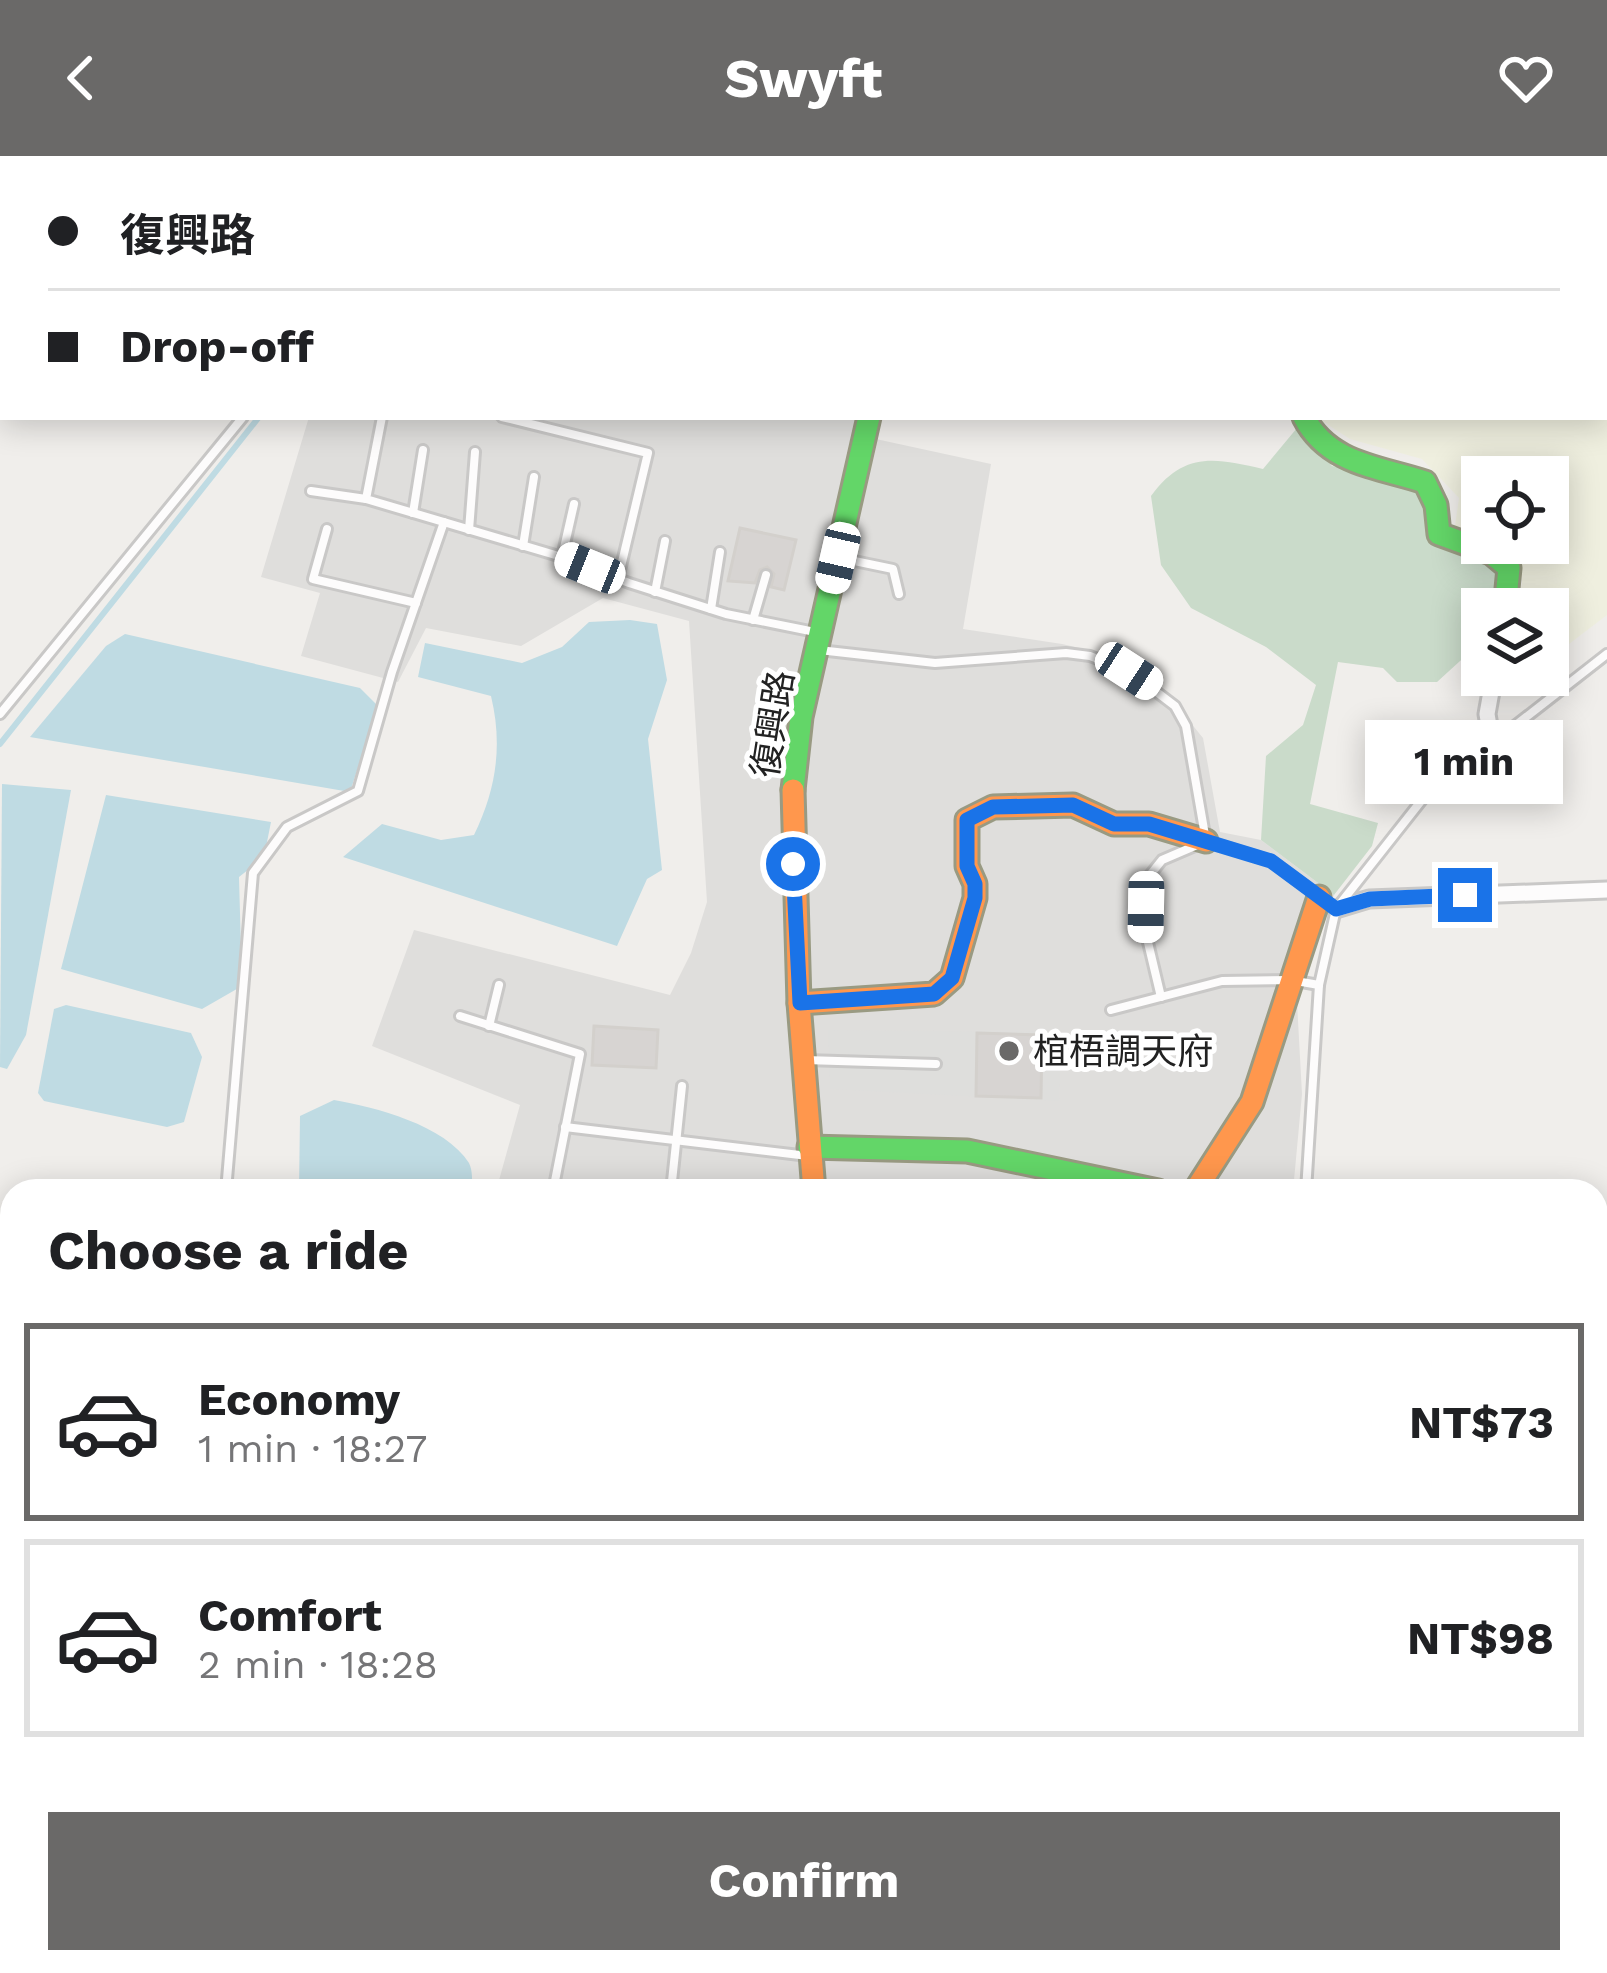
<!DOCTYPE html>
<html lang="en">
<head>
<meta charset="utf-8">
<style>
	:root { --surface:#fff; --page:#f6f6f6; --text:#202124; --muted:#757577; --line:#e0e0e0; --accent:#6a6968 }
	body { margin:0; font-family:"Work Sans","Noto Sans TC",sans-serif; background:var(--page); color:var(--text); height:100vh; display:flex; flex-direction:column; font-size:45px; white-space:nowrap }
	* { box-sizing:border-box; margin:0 }
	p { font-size:39px; color:var(--muted) }
	.icon { flex:none; width:66px; height:66px; fill:none; stroke:currentColor; stroke-width:2; stroke-linecap:round; stroke-linejoin:round }
	.map { position:relative; flex:1; overflow:hidden }
	.side { position:absolute; left:0px; top:1023px; width:1608px; height:795px; display:flex; flex-direction:column; background:var(--surface); border-radius:36px 36px 0 0; box-shadow:0 6px 30px #0003 }
	.side>* { flex:none }
	.top-card { position:absolute; left:0px; top:0px; width:1608px; height:264px; box-shadow:0 6px 30px #0003; display:grid; align-content:center; height:264px; padding:0 48px; background:var(--surface) }
	.controls { position:absolute; left:1461px; top:300px; display:grid; gap:24px }
	.controls a { display:grid; place-items:center; width:108px; height:108px; border-radius:0px; background:var(--surface); box-shadow:0 6px 30px #0003; font-size:60px }
	.end { position:absolute; width:54px; height:54px; margin:-27px; border:15px solid #1a73e8; background:#fff; box-shadow:0 0 0 6px #fff }
	.from { border-radius:50% }
	.bubble { position:absolute; height:84px; border-radius:0px; background:var(--surface); box-shadow:0 6px 30px #0003; font-size:39px; font-weight:700; line-height:84px; text-align:center }
	.car { position:absolute; width:36px; height:72px; margin:-36px -18px; border-radius:15px; box-shadow:0 0 9px 3px #0007; background:linear-gradient(#fff 24%,#345 0 40%,#fff 0 76%,#345 0 86%,#fff 0) }
	.top-card b { display:flex; align-items:center; gap:42px; height:114px; font-size:45px }
	.top-card b+b { border-top:3px solid var(--line) }
	.top-card i { width:30px; height:30px; background:var(--text) }
	ul { padding:0; list-style:none }
	li { display:flex; align-items:center; gap:36px; height:198px; margin:0 24px 18px; padding:0 24px; border:6px solid var(--line); border-radius:0px }
	li div { flex:1 }
	li b { display:block; font-size:45px }
	li em { font-style:normal; font-weight:700 }
	li.active { border-color:var(--accent) }
	li>.icon { width:108px; height:108px; stroke-width:1.5 }
	h2 { padding:0 48px; font-size:54px; line-height:144px }
	.primary-button { display:flex; gap:24px; margin-top:auto; padding:24px 48px }
	.primary-button a { flex:1; height:138px; border-radius:0px; background:var(--accent); color:#fff; font-size:48px; font-weight:700; line-height:138px; text-align:center }
	header { display:flex; justify-content:space-between; align-items:center; height:156px; padding:0 48px; background:var(--accent); color:#fff; font-size:54px; font-weight:700 }
	.map>svg:first-child { display:block }
</style>
</head>
<body>
<header><svg class="icon" aria-label="back" viewBox="0 0 24 24"><path d="M15 5l-7 7 7 7"/></svg>Swyft<svg class="icon" aria-label="heart" viewBox="0 0 24 24"><path d="M12 20l-8-8c-3-5 5-10 8-4 3-6 11-1 8 4z"/></svg></header>
<div class="map">
<svg width="1607" height="1817" viewBox="0 0 1607 1817">
	<rect width="100%" height="100%" fill="#f0eeeb"/>
	<!-- residential -->
	<g fill="#dfdedc">
		<path d="M 309,261 L 866,261 L 862,280 L 991,308 L 963,473 L 1062,488 L 1132,504 L 1168,539 L 1203,582 L 1220,676 L 1261,684 L 1334,739 L 1296,828 L 1302,938 L 1293,1035 L 496,1035 L 520,949 L 372,890 L 414,774 L 670,839 L 691,797 L 707,746 L 689,465 L 603,442 L 521,490 L 426,472 L 398,526 L 301,500 L 320,437 L 261,421 Z"/>
		<path d="M 1607,1341 L 1607,1604 L 1596,1603 L 1596,1345 Z"/>
		<path d="M 0,1527 L 12,1531 L 9,1589 L 12,1591 L 12,1806 L 1444,1806 L 1441,1817 L 0,1817 Z"/>
	</g>
	<!-- religious -->
	<path fill="#dededc" d="M 828,874 L 1061,876 L 1059,945 L 830,933 Z"/>
	<!-- farmland -->
	<path fill="#efefdf" d="M 1138,0 L 1607,0 L 1607,459 L 1548,504 L 1548,453 L 1517,453 L 1522,427 L 1520,398 L 1494,387 L 1548,387 L 1548,321 L 1482,321 L 1482,382 L 1455,370 L 1459,342 L 1422,303 L 1350,283 L 1316,261 L 1605,261 L 1605,3 Z"/>
	<!-- cemetery -->
	<path fill="#cadbca" d="M 1297,272 L 1332,310 L 1406,324 L 1421,333 L 1430,387 L 1495,398 L 1502,412 L 1493,453 L 1482,453 L 1482,485 L 1437,526 L 1397,526 L 1383,512 L 1338,506 L 1310,648 L 1378,667 L 1372,690 L 1334,739 L 1261,684 L 1266,600 L 1303,569 L 1316,529 L 1266,491 L 1191,452 L 1161,409 L 1151,340 C 1184,295 1215,302 1263,313 Z"/>
	<!-- water -->
	<g fill="#bfdbe3">
		<path d="M 630,464 L 657,468 L 667,524 L 648,583 L 662,714 L 647,723 L 617,790 L 343,701 L 382,668 L 441,684 L 474,679 C 496,634 503,590 491,540 L 418,521 L 425,487 L 522,507 L 562,491 L 589,466 Z"/>
		<path d="M 125,478 L 360,532 L 378,550 L 350,636 L 30,581 L 106,490 Z"/>
		<path d="M 2,628 L 71,634 L 26,879 L 7,913 L 0,911 Z"/>
		<path d="M 106,639 L 271,666 L 264,701 L 239,721 L 242,830 L 202,853 L 61,813 Z"/>
		<path d="M 66,849 L 191,877 L 202,901 L 184,966 L 167,971 L 44,945 L 38,937 L 54,853 Z"/>
		<path d="M 334,944 C 375,951 445,969 469,1007 C 473,1015 472,1026 472,1035 L 299,1035 L 300,960 Z"/>
	</g>
	<g fill="none" stroke-linecap="round" stroke-linejoin="round">
		<!-- stream -->
		<g stroke="#bfdbe3" stroke-width="6">
			<path d="M 476,3 L 479,0"/>
			<path d="M 0,588 L 259,261"/>
			<path d="M 0,1606 L 9,1609 L 0,1644"/>
			<path d="M 1599,1817 L 1607,1810"/>
		</g>
	</g>
	<!-- building -->
	<g fill="#d7d4d2" stroke="#d3d0cc" stroke-width="3">
		<path d="M 740,372 L 796,384 L 784,434 L 771,431 L 774,418 L 767,411 L 760,414 L 755,427 L 728,425 Z"/>
		<path d="M 594,870 L 658,874 L 656,912 L 592,909 Z"/>
		<path d="M 977,877 L 1042,879 L 1041,942 L 976,940 Z"/>
	</g>
	<g fill="none" stroke-linecap="round" stroke-linejoin="round">
		<!-- lane casing -->
		<g stroke="#c9c8c7" stroke-width="14">
			<g id="lane">
				<path d="M 1035,0 L 1064,3"/>
				<path d="M 446,3 L 449,0"/>
				<path d="M 1350,3 L 1350,0"/>
				<path d="M 382,261 L 366,343 L 562,401 L 629,427 L 726,458 L 820,477"/>
				<path d="M 502,261 L 648,297 L 618,423"/>
				<path d="M 311,335 L 366,343"/>
				<path d="M 413,357 L 423,294"/>
				<path d="M 327,373 L 313,423 L 416,447"/>
				<path d="M 469,374 L 475,296"/>
				<path d="M 523,390 L 534,321"/>
				<path d="M 562,401 L 574,348"/>
				<path d="M 840,402 L 893,413 L 899,438"/>
				<path d="M 655,436 L 665,385"/>
				<path d="M 711,453 L 720,396"/>
				<path d="M 753,464 L 766,419"/>
				<path d="M 819,494 L 935,507 L 1066,497 L 1090,500 L 1129,515 L 1175,550 L 1186,570 L 1206,685 L 1271,705 L 1336,753"/>
				<path d="M 0,558 L 243,261"/>
				<path d="M 1161,841 L 1146,778 L 1142,729 L 1162,704 L 1197,689"/>
				<path d="M 1111,854 L 1222,825 L 1290,824 L 1319,829"/>
				<path d="M 460,860 L 580,898 L 553,1035"/>
				<path d="M 489,870 L 499,829"/>
				<path d="M 805,904 L 936,908"/>
				<path d="M 565,971 L 808,1000"/>
				<path d="M 226,1035 L 253,717 L 287,671 L 358,635 L 392,516 L 444,366"/>
				<path d="M 671,1035 L 682,930"/>
				<path d="M 1306,1035 L 1319,829 L 1336,753 L 1425,640 L 1607,498"/>
				<path d="M 1596,1607 L 1607,1608"/>
				<path d="M 772,1817 L 772,1806"/>
			</g>
		</g>
		<!-- street casing -->
		<g stroke="#c9c8c7" stroke-width="21">
			<g id="street">
				<path d="M 1605,232 L 1607,232"/>
				<path d="M 1492,588 L 1487,558 L 1494,519"/>
				<path d="M 1336,753 L 1369,743 L 1607,734"/>
				<path d="M 1596,1328 L 1607,1326"/>
				<path d="M 0,1581 L 12,1584"/>
				<path d="M 0,1790 L 12,1796"/>
				<path d="M 33,1806 L 57,1817"/>
				<path d="M 927,1817 L 931,1806"/>
				<path d="M 1269,1817 L 1269,1806"/>
			</g>
		</g>
		<!-- fast casing -->
		<g stroke="#999a82" stroke-width="27">
			<g id="fast">
				<path d="M 931,3 L 932,0"/>
				<path d="M 1304,261 C 1328,308 1379,311 1425,326 L 1436,349 L 1439,378 L 1491,397 L 1509,412 L 1505,453"/>
				<path d="M 793,634 L 801,561 L 869,261"/>
				<path d="M 809,991 L 967,995 L 1158,1035"/>
				<path d="M 500,1817 L 502,1806"/>
			</g>
		</g>
		<!-- slow casing -->
		<g stroke="#999a82" stroke-width="27">
			<g id="slow">
				<path d="M 793,634 L 799,847 L 814,1035"/>
				<path d="M 799,847 L 934,838 L 952,822 L 975,742 L 975,728 L 967,710 L 967,664 L 993,651 L 1073,649 L 1114,668 L 1149,668 L 1206,685"/>
				<path d="M 1195,1035 L 1252,946 L 1319,741"/>
				<path d="M 1596,1449 L 1607,1440"/>
				<path d="M 1136,1817 L 1152,1806"/>
			</g>
		</g>
		<!-- lane -->
		<use href="#lane" stroke="#fdfcfc" stroke-width="8"/>
		<!-- street -->
		<use href="#street" stroke="#fdfcfc" stroke-width="15"/>
		<!-- fast -->
		<use href="#fast" stroke="#63d668" stroke-width="21"/>
		<!-- slow -->
		<use href="#slow" stroke="#ff974d" stroke-width="21"/>
	</g>
	<g fill="none" stroke-linecap="round" stroke-linejoin="round">
		<!-- route -->
		<path stroke="#1a73e8" stroke-width="15" d="M 793,708 L 800,847 L 934,838 L 952,822 L 975,742 L 975,728 L 967,710 L 967,664 L 993,651 L 1073,649 L 1114,668 L 1149,668 L 1271,705 L 1336,753 L 1370,743 L 1465,739"/>
	</g>
	<!-- markers -->
	<circle fill="#6a6968" stroke="#fff" stroke-width="4.5" cx="1009" cy="895" r="12"/>
	<g text-anchor="middle" stroke-width="10" stroke-linejoin="round" paint-order="stroke">
		<!-- street labels -->
		<g font-size="36" fill="#222" stroke="#fff">
			<text transform="translate(772 568) rotate(-81)" y="13">復興路</text>
		</g>
		<!-- poi labels -->
		<g font-size="36" fill="#222" stroke="#fff" text-anchor="start">
			<text x="1033" y="908">椬梧調天府</text>
		</g>
	</g>
</svg>
<div class="controls">
<a><svg class="icon" aria-label="locate" viewBox="0 0 24 24"><circle cx="12" cy="12" r="6"/><path d="M12 2v4M12 18v4M2 12h4M18 12h4"/></svg></a>
<a><svg class="icon" aria-label="layers" viewBox="0 0 24 24"><path d="M12 4l9 5-9 5-9-5zM3 14l9 5 9-5"/></svg></a>
</div>
<i class="end from" style="left:793px;top:708px"></i>
<i class="end" style="left:1465px;top:739px"></i>
<div class="bubble" style="left:1365px;top:564px;width:198px">1 min</div>
<i class="car" style="left:838px;top:402px;rotate:193deg"></i>
<i class="car" style="left:590px;top:412px;rotate:292deg"></i>
<i class="car" style="left:1129px;top:515px;rotate:123deg"></i>
<i class="car" style="left:1146px;top:751px;rotate:181deg"></i>
<div class="top-card">
<b><i class="from"></i>復興路</b>
<b><i></i>Drop-off</b>
</div>
<section class="side">
<h2>Choose a ride</h2>
<ul>
<li class="active"><svg class="icon" aria-label="car" viewBox="0 0 24 24"><path d="M5 17H2v-5l4-1 3-4h7l3 4 3 1v5h-3M9 17h6M6 11h13"/><circle cx="7" cy="17" r="2"/><circle cx="17" cy="17" r="2"/></svg><div><b>Economy</b><p>1 min · 18:27</p></div><em>NT$73</em></li>
<li><svg class="icon" aria-label="car" viewBox="0 0 24 24"><path d="M5 17H2v-5l4-1 3-4h7l3 4 3 1v5h-3M9 17h6M6 11h13"/><circle cx="7" cy="17" r="2"/><circle cx="17" cy="17" r="2"/></svg><div><b>Comfort</b><p>2 min · 18:28</p></div><em>NT$98</em></li>
</ul>
<div class="primary-button"><a>Confirm</a></div>
</section>
</div>
</body>
</html>
